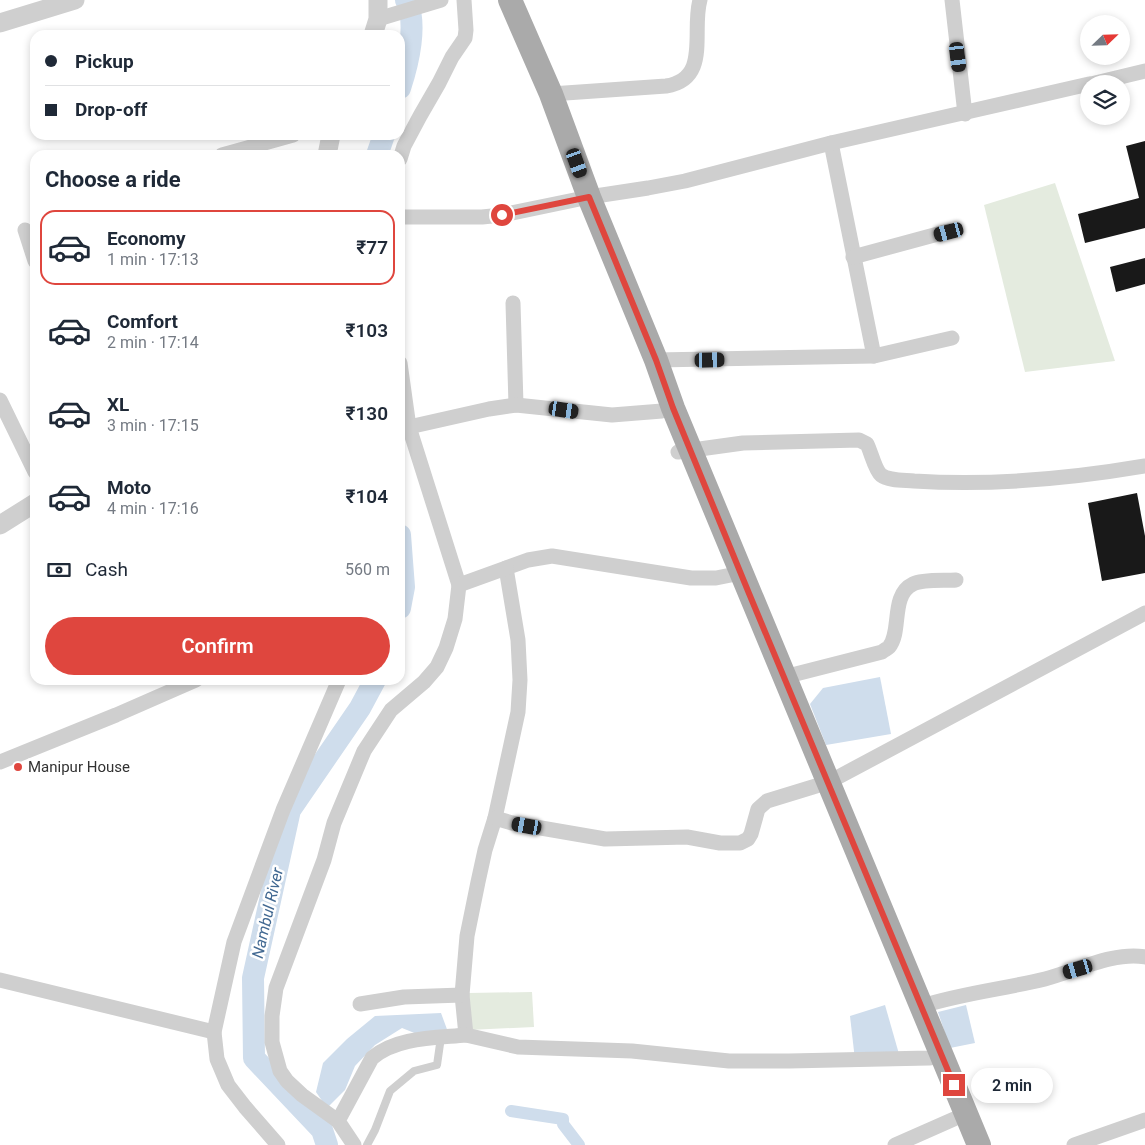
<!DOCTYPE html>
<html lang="en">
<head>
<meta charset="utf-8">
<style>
	:root { --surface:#fff; --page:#f6f6f7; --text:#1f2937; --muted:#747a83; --line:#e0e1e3; --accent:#df463e }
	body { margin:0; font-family:Roboto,sans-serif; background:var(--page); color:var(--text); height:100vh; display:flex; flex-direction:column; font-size:19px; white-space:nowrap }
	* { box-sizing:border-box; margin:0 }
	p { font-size:16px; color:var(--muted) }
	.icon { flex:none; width:28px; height:28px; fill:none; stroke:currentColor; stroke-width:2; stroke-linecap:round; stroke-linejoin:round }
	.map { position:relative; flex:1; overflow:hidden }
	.panel { position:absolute; left:30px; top:150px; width:375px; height:535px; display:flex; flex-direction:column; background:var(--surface); border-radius:15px; box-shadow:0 2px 8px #0003 }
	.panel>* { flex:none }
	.guide { position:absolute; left:30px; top:30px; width:375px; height:110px; border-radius:15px; box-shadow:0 2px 8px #0003; display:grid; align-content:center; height:110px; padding:0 15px; background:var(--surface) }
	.needle { width:32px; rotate:67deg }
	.controls { position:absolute; left:1080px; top:15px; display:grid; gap:10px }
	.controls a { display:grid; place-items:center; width:50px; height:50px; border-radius:50%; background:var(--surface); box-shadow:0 2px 8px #0003; font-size:25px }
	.end { position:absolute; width:22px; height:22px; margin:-11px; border:6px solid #df463e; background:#fff; box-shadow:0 0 0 2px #fff }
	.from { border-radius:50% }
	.bubble { position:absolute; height:35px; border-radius:18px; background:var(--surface); box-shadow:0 2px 8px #0003; font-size:16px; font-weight:600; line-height:35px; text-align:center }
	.car { position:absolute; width:15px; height:30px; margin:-15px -8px; border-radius:6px; box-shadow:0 0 4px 1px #0007; background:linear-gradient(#222 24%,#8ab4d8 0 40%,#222 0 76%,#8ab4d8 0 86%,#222 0) }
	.guide b { display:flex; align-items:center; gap:18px; height:48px; font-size:19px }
	.guide b+b { border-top:1px solid var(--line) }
	.guide i { width:12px; height:12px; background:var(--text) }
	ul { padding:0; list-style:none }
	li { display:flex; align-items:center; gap:15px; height:75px; margin:0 10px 8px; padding:0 5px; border:2px solid transparent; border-radius:15px }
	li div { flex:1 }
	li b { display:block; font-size:19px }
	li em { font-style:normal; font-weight:600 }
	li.active { border-color:var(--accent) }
	li>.icon { width:45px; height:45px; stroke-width:1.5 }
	h2 { padding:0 15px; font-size:22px; line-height:60px }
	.pay { display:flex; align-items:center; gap:12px; height:55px; padding:0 15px; font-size:19px }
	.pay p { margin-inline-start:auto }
	.button { display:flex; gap:10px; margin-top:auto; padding:10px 15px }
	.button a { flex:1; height:58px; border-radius:30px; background:var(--accent); color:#fff; font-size:20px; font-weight:600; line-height:58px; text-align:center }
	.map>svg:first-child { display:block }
</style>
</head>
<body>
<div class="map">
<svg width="1145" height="1145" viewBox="0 0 1145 1145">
	<rect width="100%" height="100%" fill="#fff"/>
	<!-- green -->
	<g fill="#e4ebdf">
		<path d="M 1055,183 L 1115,361 L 1025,372 L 984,205 Z"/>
		<path d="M 532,992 L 534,1027 L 469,1030 L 468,993 Z"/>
	</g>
	<!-- water -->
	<g fill="#cfddec">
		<path d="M 880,677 L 891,734 L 826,745 L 810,704 L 823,688 Z"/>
		<path d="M 885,1005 L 899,1054 L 855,1060 L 850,1016 Z"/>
		<path d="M 966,1005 L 975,1043 L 950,1048 L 938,1012 Z"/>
		<path d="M 441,1013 L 448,1032 L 422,1036 L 402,1028 L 375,1045 L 355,1066 L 345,1090 L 327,1108 L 316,1092 L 323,1063 L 347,1039 L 375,1016 Z"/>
	</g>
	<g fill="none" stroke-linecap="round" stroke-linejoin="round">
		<!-- canal -->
		<path stroke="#cfddec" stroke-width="12" d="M 511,1111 L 563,1119 L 563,1124 L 579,1145"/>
		<!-- river -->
		<g stroke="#cfddec" stroke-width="22">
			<path d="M 400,88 C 408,64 418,23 406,0"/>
			<path d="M 377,155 L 384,135"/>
			<path d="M 400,535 L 404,587 L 400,608"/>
			<path d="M 327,1145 L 322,1130 L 254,1058 L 253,978 L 290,810 L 360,708 L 375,680"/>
		</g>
	</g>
	<!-- building -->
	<g fill="#191919">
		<path d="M 1145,141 L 1145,228 L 1085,243 L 1078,214 L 1139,198 L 1126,146 Z"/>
		<path d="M 1145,258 L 1145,284 L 1116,292 L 1110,267 Z"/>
		<path d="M 1137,493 L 1145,536 L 1145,573 L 1102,581 L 1088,503 Z"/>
	</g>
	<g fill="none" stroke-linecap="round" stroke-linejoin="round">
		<!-- service -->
		<path stroke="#cfcfcf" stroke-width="8" d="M 367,1145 L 375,1130 L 390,1091 L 414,1071 L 437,1065 L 441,1037"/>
		<!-- minor -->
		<g stroke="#cfcfcf" stroke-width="15">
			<path d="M 952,0 L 965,114"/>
			<path d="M 378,19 L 441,0"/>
			<path d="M 1091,84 L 1145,71"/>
			<path d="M 551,94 L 666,86 C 711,79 691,31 700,0"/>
			<path d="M 831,143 L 874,356"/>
			<path d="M 222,155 L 293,135"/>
			<path d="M 400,159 L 404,146 L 420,116 L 439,83 L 452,57 L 465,38 L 466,30 L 464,0"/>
			<path d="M 400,217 L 482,217 L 502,215 L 589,197 L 648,188 L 685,181 L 831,143 L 1089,84"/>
			<path d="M 25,230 L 35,261"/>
			<path d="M 853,257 L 949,231"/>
			<path d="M 513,303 L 516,405"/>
			<path d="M 656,360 L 874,356 L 952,338"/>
			<path d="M 400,363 L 409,427 L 459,585"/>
			<path d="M 0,400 L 35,472"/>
			<path d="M 409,427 L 489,409 L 516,405 L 612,415 L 662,411"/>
			<path d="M 678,452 L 743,443 L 859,440 L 867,444 C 871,452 875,470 881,475 C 889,481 904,480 914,481 C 991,486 1069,479 1145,466"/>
			<path d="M 741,573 L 716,578 L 691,578 L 552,556 L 528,560 L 506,568 L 518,640 L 520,680 L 518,712 L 495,818 L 485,850 L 478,882 L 467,936 L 462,995 L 466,1035 L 518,1047 L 632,1051 L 729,1061 L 789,1061 L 929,1058 L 943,1056"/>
			<path d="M 784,677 L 882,652 C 884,650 887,649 889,647 C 902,632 890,595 913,584 C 923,579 945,581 956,580"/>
			<path d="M 0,762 L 116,715 L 196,680"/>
			<path d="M 495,818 L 512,823 L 605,839 L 687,837 L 720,843 L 740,843 L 748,839 L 751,834 L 758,809 L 767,801 L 829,782 L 1145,613"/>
			<path d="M 0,980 L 214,1032"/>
			<path d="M 360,1004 L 404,997 L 462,995"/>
			<path d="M 922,1006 C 963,993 1004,989 1045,979 C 1075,971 1116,951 1145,957"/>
			<path d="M 338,1121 L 302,1095 L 287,1081 L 280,1071 L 272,1042 L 272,1016 L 276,988 L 324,860 L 334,823 L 364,751 L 391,710 L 424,682 L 437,667 L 446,648 L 455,619 L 459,585 L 506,568"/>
			<path d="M 278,1145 L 245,1107 L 228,1085 L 217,1059 L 214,1032 L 234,942 L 283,810 L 339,680"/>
			<path d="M 354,1145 L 338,1121 L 372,1058 C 396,1037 435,1038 466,1035"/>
			<path d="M 895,1145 L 954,1119"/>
			<path d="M 1074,1145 L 1145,1120"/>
		</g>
		<!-- tertiary -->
		<g stroke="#cfcfcf" stroke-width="19">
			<path d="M 0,23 L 75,0"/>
			<path d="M 373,35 L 378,19 L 378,0"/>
			<path d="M 327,155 L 331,135"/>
			<path d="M 0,525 L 35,503"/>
		</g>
		<!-- primary -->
		<path stroke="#aaa" stroke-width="24" d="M 510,0 L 551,94 L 589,197 L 656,360 L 673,408 L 979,1145"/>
	</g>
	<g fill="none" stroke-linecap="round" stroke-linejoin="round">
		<!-- route -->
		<path stroke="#df463e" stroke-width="6" d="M 502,215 L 589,197 L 656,360 L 673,408 L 748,591 L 954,1085"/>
	</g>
	<!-- markers -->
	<circle fill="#df463e" stroke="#fff" stroke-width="2" cx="18" cy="767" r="5"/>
	<g text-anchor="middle" stroke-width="5" stroke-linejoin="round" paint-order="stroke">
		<!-- poi labels -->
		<g font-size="15" fill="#323232" stroke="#fff" text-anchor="start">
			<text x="28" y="772">Manipur House</text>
		</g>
		<!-- water labels -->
		<g font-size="16" font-style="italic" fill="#426992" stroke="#fff">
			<text transform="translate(267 913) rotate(-77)" y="6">Nambul River</text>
		</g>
	</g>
</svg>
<div class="controls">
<a><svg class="needle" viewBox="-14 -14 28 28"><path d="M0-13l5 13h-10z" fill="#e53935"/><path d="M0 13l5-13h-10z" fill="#747a83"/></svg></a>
<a><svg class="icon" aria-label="layers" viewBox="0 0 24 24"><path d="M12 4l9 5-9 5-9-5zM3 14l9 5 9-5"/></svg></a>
</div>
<i class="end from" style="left:502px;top:215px"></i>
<i class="end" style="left:954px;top:1085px"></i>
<div class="bubble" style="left:971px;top:1068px;width:82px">2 min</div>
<i class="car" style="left:958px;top:57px;rotate:173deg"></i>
<i class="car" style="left:577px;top:163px;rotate:160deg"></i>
<i class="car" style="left:949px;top:232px;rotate:255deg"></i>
<i class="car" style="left:710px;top:360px;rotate:89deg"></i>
<i class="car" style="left:564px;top:410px;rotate:99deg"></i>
<i class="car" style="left:527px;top:826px;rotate:280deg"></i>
<i class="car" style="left:1078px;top:969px;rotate:254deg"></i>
<div class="guide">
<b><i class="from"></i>Pickup</b>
<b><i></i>Drop-off</b>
</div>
<section class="panel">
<h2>Choose a ride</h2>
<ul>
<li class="active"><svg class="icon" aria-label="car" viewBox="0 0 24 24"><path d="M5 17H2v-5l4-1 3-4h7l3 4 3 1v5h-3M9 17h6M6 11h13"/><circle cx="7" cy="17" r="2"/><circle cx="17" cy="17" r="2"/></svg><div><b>Economy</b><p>1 min · 17:13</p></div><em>₹77</em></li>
<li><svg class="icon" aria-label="car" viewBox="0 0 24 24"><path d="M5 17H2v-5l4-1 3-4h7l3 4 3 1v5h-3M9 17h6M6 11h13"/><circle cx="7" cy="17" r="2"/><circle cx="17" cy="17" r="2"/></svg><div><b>Comfort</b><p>2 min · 17:14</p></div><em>₹103</em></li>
<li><svg class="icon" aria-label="car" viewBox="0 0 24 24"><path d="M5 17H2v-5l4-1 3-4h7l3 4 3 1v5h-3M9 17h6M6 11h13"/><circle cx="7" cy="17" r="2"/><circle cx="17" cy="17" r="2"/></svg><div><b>XL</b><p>3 min · 17:15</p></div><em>₹130</em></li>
<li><svg class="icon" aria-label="car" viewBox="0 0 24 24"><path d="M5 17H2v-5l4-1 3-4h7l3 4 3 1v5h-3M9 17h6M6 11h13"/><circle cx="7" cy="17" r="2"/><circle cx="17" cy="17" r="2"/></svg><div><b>Moto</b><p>4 min · 17:16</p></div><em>₹104</em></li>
</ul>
<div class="pay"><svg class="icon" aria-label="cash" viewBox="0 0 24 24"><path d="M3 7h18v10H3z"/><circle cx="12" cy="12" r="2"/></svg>Cash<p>560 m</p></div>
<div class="button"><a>Confirm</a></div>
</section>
</div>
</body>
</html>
